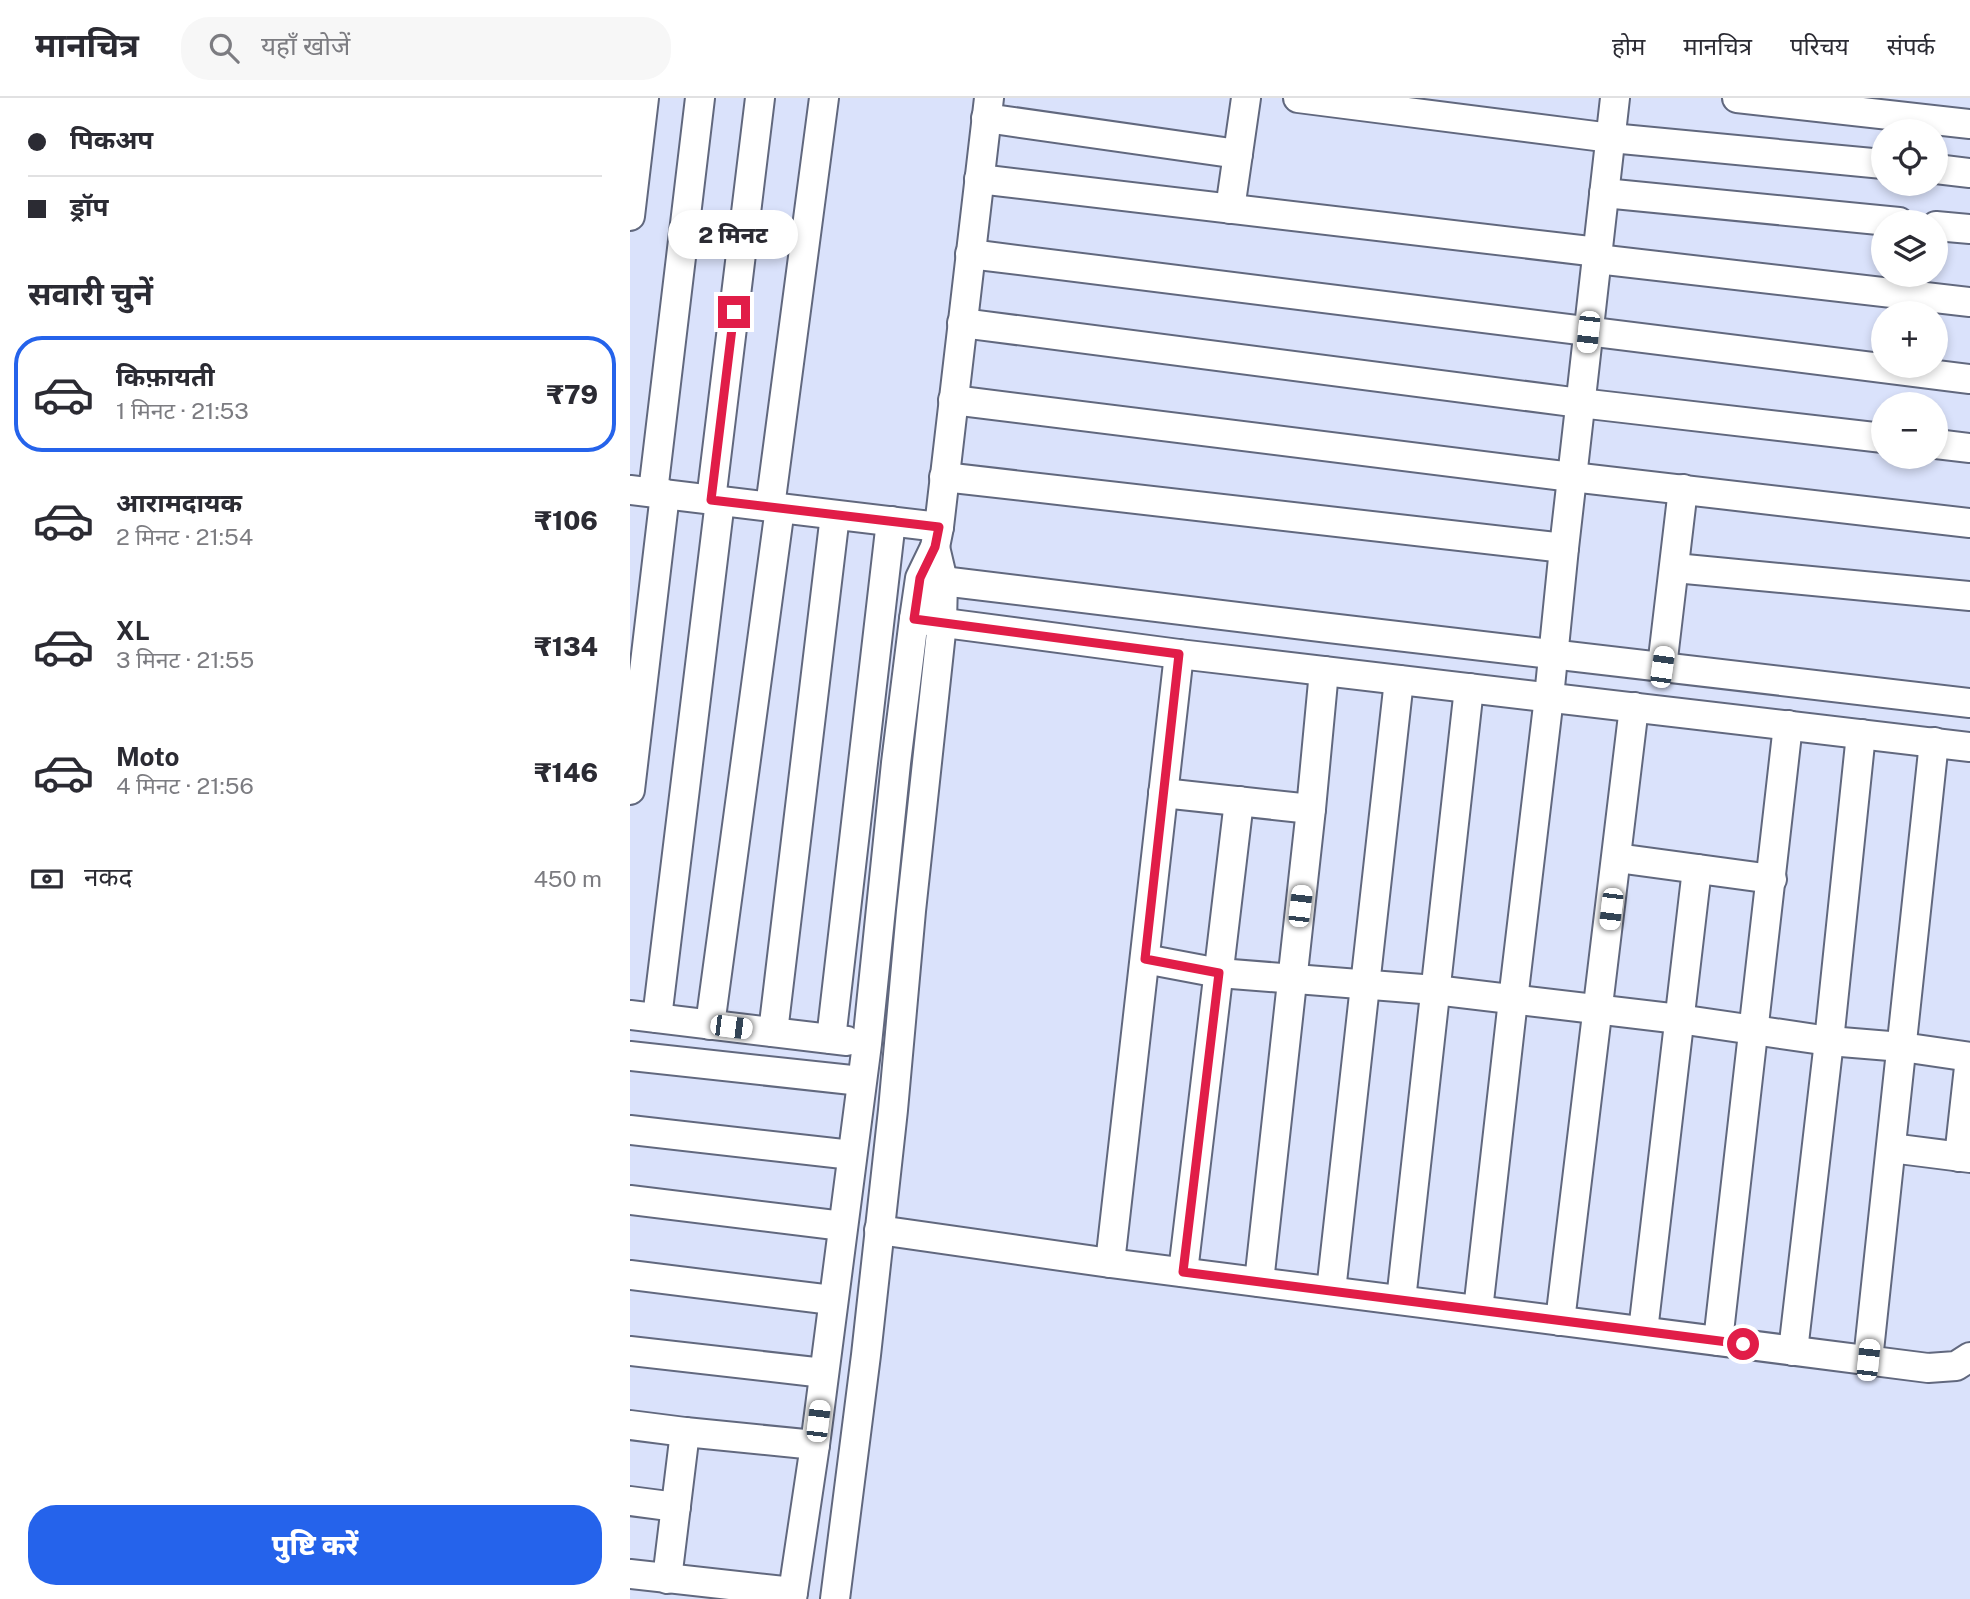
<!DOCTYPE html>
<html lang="hi">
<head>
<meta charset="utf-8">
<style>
	:root { --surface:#fff; --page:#f7f7f7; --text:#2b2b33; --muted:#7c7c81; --line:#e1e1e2; --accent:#2563eb }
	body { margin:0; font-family:"Public Sans","Noto Sans Devanagari",sans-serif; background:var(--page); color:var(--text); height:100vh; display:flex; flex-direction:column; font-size:26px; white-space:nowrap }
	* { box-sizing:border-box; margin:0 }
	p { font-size:23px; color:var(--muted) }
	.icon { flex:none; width:38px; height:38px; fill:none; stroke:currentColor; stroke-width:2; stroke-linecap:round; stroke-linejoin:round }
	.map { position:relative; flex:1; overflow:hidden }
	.sheet { display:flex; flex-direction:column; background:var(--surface); width:630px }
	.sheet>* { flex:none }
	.hud { display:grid; align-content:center; height:154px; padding:0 28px; background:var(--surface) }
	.tools { position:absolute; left:1241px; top:21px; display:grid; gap:14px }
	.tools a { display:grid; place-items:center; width:77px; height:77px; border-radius:50%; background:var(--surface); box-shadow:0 4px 10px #0003; font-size:35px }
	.end { position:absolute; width:32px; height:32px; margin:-16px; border:9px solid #e11d48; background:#fff; box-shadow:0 0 0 4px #fff }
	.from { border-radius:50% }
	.bubble { position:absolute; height:49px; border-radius:24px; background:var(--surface); box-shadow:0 4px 10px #0003; font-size:23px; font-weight:800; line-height:49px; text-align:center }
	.car { position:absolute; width:21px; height:42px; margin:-21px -10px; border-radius:9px; box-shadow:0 0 5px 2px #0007; background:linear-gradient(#fff 24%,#345 0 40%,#fff 0 76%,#345 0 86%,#fff 0) }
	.hud b { display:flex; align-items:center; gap:24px; height:66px; font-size:26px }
	.hud b+b { border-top:2px solid var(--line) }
	.hud i { width:18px; height:18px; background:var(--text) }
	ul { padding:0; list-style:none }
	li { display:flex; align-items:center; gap:21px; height:116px; margin:0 14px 10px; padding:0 14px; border:4px solid transparent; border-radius:28px }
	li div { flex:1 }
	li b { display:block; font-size:26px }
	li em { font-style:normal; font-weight:800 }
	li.on { border-color:var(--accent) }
	li>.icon { width:63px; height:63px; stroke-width:1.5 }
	h2 { padding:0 28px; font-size:32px; line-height:84px }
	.pay { display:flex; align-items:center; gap:18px; height:77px; padding:0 28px; font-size:26px }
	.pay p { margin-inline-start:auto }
	.cta { display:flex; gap:14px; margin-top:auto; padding:14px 28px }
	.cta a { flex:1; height:80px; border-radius:28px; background:var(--accent); color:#fff; font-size:28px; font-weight:800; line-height:80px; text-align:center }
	header { display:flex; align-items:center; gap:42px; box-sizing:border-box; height:98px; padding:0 35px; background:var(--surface); border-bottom:2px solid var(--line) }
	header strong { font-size:33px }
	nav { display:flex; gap:38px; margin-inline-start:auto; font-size:24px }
	.search { width:490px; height:63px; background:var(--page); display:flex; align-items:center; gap:18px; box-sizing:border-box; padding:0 24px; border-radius:28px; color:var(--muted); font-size:26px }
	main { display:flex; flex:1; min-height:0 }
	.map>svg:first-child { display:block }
</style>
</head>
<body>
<header>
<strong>मानचित्र</strong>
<div class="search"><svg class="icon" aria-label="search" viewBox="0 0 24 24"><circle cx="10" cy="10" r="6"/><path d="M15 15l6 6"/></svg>यहाँ खोजें</div>
<nav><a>होम</a><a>मानचित्र</a><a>परिचय</a><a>संपर्क</a></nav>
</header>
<main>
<section class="sheet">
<div class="hud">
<b><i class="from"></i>पिकअप</b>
<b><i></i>ड्रॉप</b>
</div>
<h2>सवारी चुनें</h2>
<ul>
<li class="on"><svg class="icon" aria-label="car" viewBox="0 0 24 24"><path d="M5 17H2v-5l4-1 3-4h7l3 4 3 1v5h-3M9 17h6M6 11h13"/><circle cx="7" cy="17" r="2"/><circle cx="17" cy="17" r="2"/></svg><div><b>किफ़ायती</b><p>1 मिनट · 21:53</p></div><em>₹79</em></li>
<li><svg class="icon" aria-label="car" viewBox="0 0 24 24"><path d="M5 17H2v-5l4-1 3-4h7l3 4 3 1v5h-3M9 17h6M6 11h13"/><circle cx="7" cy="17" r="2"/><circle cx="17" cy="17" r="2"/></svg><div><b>आरामदायक</b><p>2 मिनट · 21:54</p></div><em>₹106</em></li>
<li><svg class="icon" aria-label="car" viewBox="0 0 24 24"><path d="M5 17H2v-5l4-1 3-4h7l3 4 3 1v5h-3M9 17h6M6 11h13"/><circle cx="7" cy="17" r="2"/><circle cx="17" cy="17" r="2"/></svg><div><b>XL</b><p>3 मिनट · 21:55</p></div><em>₹134</em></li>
<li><svg class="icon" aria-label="car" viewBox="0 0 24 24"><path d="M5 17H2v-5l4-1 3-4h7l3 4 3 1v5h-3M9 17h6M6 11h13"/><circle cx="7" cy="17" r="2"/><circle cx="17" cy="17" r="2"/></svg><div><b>Moto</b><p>4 मिनट · 21:56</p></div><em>₹146</em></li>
</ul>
<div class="pay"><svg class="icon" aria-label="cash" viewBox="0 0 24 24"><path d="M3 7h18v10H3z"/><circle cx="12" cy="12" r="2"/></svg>नकद<p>450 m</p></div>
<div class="cta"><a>पुष्टि करें</a></div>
</section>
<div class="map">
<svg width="1340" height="1501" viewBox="0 0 1340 1501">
	<rect width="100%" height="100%" fill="#dae2fb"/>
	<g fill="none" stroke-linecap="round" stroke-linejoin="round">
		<!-- minor casing -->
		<g stroke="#61687e" stroke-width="32">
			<g id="minor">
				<path d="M 668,0 L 981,40 L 1253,66"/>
				<path d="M 1107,0 L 1340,26"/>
				<path d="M 356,20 L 608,56"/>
				<path d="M 1306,71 L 1340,75"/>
				<path d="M 349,81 L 968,154"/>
				<path d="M 974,95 L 1269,124"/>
				<path d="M 600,111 L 616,0"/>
				<path d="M 0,118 L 14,0"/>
				<path d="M 1306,128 L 1340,131"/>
				<path d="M 340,156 L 1340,281"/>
				<path d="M 967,161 L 1340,204"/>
				<path d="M 332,225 L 950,305 L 1253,340"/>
				<path d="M 323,302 L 942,379 L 1340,425"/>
				<path d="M 1306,346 L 1340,350"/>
				<path d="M 314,379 L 934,450"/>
				<path d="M 0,392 L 309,429"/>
				<path d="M 23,394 L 70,0"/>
				<path d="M 81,402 L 130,0"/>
				<path d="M 140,409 L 194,0"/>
				<path d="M 1045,470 L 1340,498"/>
				<path d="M 296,481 L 699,530 L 1340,605"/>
				<path d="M 284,521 L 549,556 L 1340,649"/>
				<path d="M 1032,569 L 1053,391"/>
				<path d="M 0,692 L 35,396"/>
				<path d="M 533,695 L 681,711"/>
				<path d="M 987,760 L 1142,781"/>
				<path d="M 515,861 L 589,875 L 805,892 L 1049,921 L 1199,943 L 1272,949 L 1340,959"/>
				<path d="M 0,917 L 217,943"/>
				<path d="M 27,920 L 90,403"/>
				<path d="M 80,927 L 150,410"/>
				<path d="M 143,934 L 205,417"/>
				<path d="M 201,941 L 261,423"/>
				<path d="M 0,958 L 231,983"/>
				<path d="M 0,1032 L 222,1057"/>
				<path d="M 1261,1050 L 1340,1060"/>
				<path d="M 1329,1059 L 1340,960"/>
				<path d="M 0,1102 L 213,1128"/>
				<path d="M 249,1132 L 480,1165 L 1298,1270 L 1326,1268 L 1340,1259"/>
				<path d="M 480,1165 L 549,556"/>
				<path d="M 553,1174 L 609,703"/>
				<path d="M 0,1177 L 202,1202"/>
				<path d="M 629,1184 L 681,711 L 694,573"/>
				<path d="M 701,1193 L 769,582"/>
				<path d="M 771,1202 L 839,590"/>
				<path d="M 848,1212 L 883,902 L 919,599 L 934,450 L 985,0"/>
				<path d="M 930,1223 L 1004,609"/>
				<path d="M 1013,1233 L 1067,771"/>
				<path d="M 1088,1243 L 1158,627"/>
				<path d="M 0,1253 L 194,1275"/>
				<path d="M 1163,1253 L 1199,943 L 1231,636"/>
				<path d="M 1238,1262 L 1304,644"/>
				<path d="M 0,1327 L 55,1334 L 185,1347"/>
				<path d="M 0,1403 L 46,1409"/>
				<path d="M 0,1476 L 163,1494"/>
				<path d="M 37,1481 L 55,1334"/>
				<path d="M 162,1501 L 185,1347 L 237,946 L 266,665 L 284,521 L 290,480 L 305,449 L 309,429 L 359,0"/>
				<path d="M 205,1501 L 236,1257 L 263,1012 L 281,813 L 312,525 L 313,483 L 305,449"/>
			</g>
		</g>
		<!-- minor -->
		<use href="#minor" stroke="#fff" stroke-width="28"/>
	</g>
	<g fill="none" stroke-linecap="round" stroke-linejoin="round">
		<!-- route -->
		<path stroke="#e11d48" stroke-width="9" d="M 104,214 L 81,402 L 309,429 L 305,449 L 290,480 L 284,521 L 549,556 L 515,861 L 589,875 L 553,1174 L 1113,1246"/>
	</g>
</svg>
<div class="tools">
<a><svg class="icon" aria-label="locate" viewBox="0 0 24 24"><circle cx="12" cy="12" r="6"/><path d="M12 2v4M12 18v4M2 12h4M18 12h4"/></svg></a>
<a><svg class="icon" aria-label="layers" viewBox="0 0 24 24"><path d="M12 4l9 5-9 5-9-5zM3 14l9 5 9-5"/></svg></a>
<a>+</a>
<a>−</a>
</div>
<i class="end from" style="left:1113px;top:1246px"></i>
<i class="end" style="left:104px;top:214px"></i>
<div class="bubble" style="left:38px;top:112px;width:130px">2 मिनट</div>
<i class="car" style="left:958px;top:234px;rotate:186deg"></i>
<i class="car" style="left:1032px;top:569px;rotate:8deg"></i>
<i class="car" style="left:670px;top:808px;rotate:7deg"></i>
<i class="car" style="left:981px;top:811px;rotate:187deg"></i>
<i class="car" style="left:101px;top:929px;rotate:97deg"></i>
<i class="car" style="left:1238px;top:1262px;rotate:6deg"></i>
<i class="car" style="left:188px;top:1323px;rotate:7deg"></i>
</div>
</main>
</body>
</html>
